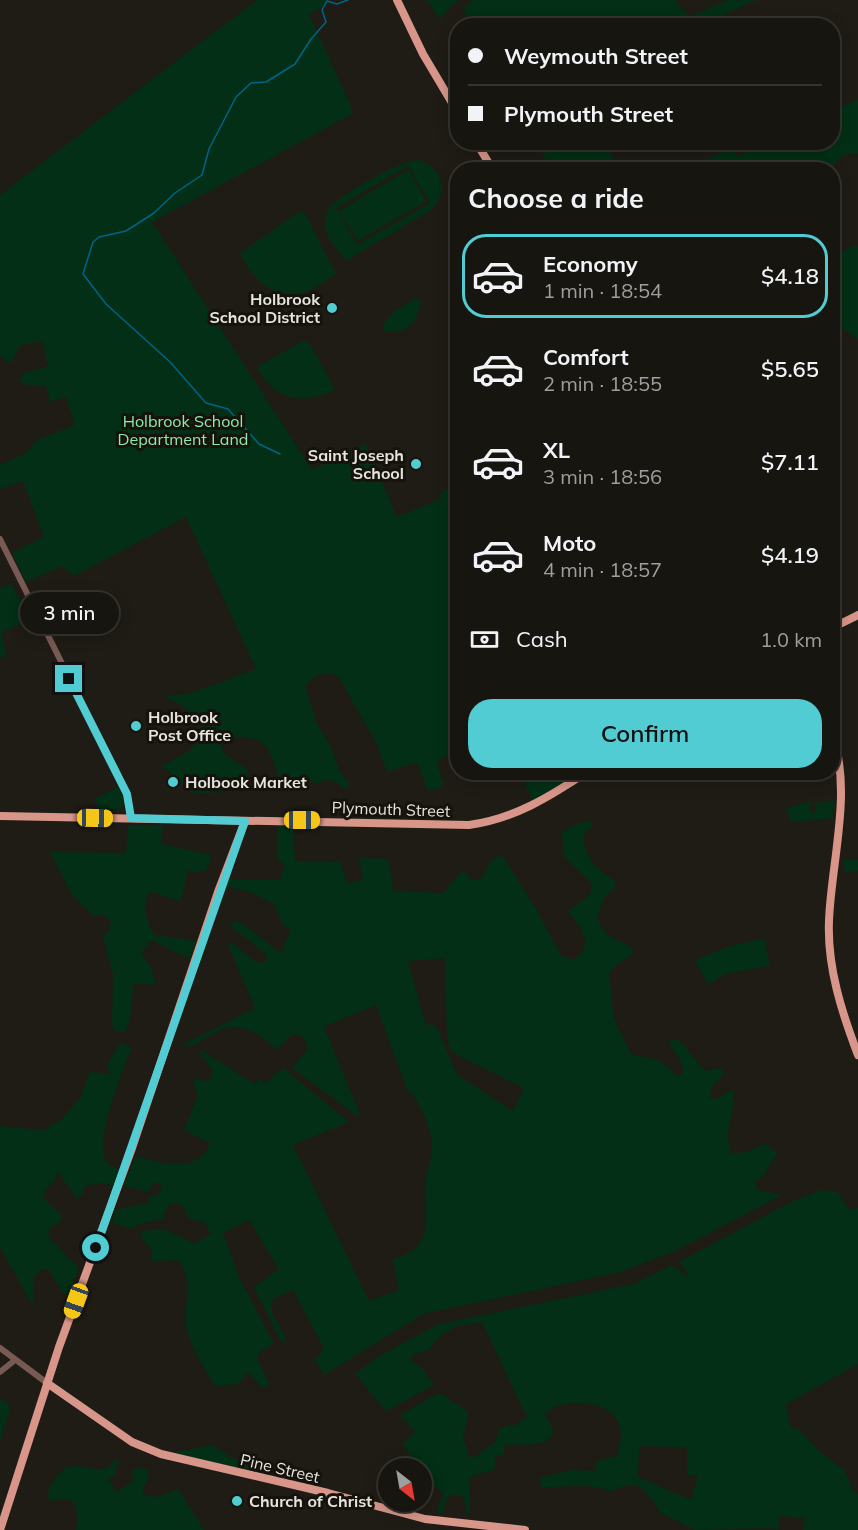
<!DOCTYPE html>
<html lang="en">
<head>
<meta charset="utf-8">
<style>
	:root { --surface:#171510; --page:#24221e; --text:#f1f3f6; --muted:#9e9f9f; --line:#363430; --accent:#51ccd3 }
	body { margin:0; font-family:Mulish,sans-serif; background:var(--page); color:var(--text); height:100vh; display:flex; flex-direction:column; font-size:22px; white-space:nowrap }
	* { box-sizing:border-box; margin:0 }
	p { font-size:20px; color:var(--muted) }
	.icon { flex:none; width:33px; height:33px; fill:none; stroke:currentColor; stroke-width:2; stroke-linecap:round; stroke-linejoin:round }
	.map { position:relative; flex:1; overflow:hidden }
	.panel { position:absolute; left:450px; top:162px; width:390px; height:618px; display:flex; flex-direction:column; background:var(--surface); border-radius:24px; box-shadow:0 3px 15px #0003,0 0 0 2px var(--line) }
	.panel>* { flex:none }
	.guide { position:absolute; left:450px; top:18px; width:390px; height:132px; border-radius:24px; box-shadow:0 3px 15px #0003,0 0 0 2px var(--line); display:grid; align-content:center; height:132px; padding:0 18px; background:var(--surface) }
	.needle { width:39px; rotate:149deg }
	.fabs { position:absolute; left:378px; top:1458px; display:grid; gap:12px }
	.fabs a { display:grid; place-items:center; width:54px; height:54px; border-radius:50%; background:var(--surface); box-shadow:0 3px 15px #0003,0 0 0 2px var(--line); font-size:30px }
	.end { position:absolute; width:27px; height:27px; margin:-14px; border:8px solid #51ccd3; background:#111; box-shadow:0 0 0 3px #111 }
	.from { border-radius:50% }
	.bubble { position:absolute; height:42px; border-radius:21px; background:var(--surface); box-shadow:0 3px 15px #0003,0 0 0 2px var(--line); font-size:20px; font-weight:600; line-height:42px; text-align:center }
	.car { position:absolute; width:18px; height:36px; margin:-18px -9px; border-radius:8px; box-shadow:0 0 4px 2px #0007; background:linear-gradient(#f5c518 24%,#345 0 40%,#f5c518 0 76%,#345 0 86%,#f5c518 0) }
	.guide b { display:flex; align-items:center; gap:21px; height:57px; font-size:22px }
	.guide b+b { border-top:2px solid var(--line) }
	.guide i { width:15px; height:15px; background:var(--text) }
	ul { padding:0; list-style:none }
	li { display:flex; align-items:center; gap:18px; height:84px; margin:0 12px 9px; padding:0 6px; border:3px solid transparent; border-radius:24px }
	li div { flex:1 }
	li b { display:block; font-size:22px }
	li em { font-style:normal; font-weight:600 }
	li.on { border-color:var(--accent) }
	li>.icon { width:54px; height:54px; stroke-width:1.5 }
	h2 { padding:0 18px; font-size:27px; line-height:72px }
	.pay { display:flex; align-items:center; gap:15px; height:66px; padding:0 18px; font-size:22px }
	.pay p { margin-inline-start:auto }
	.button { display:flex; gap:12px; margin-top:auto; padding:12px 18px }
	.button a { flex:1; height:69px; border-radius:24px; background:var(--accent); color:#111; font-size:24px; font-weight:600; line-height:69px; text-align:center }
	.map>svg:first-child { display:block }
</style>
</head>
<body>
<div class="map">
<svg width="858" height="1530" viewBox="0 0 858 1530">
	<rect width="100%" height="100%" fill="#1f1c15"/>
	<!-- green -->
	<g fill="#032f16" fill-rule="evenodd">
		<path d="M 257,0 L 327,0 L 328,4 L 309,14 L 354,113 L 152,222 L 312,470 L 365,443 L 397,517 L 441,499 L 439,494 L 457,485 L 457,755 L 443,757 L 437,763 L 444,786 L 428,791 L 417,762 L 387,772 L 377,744 L 338,676 C 323,671 315,674 305,686 L 317,724 L 330,745 L 341,774 L 349,783 L 347,790 L 336,782 L 327,780 L 318,783 L 298,778 L 280,781 C 267,740 265,735 220,738 C 219,754 235,761 247,769 L 249,780 L 244,786 L 213,793 L 193,793 L 162,766 L 189,751 L 204,735 C 198,713 183,705 163,696 L 188,694 L 256,669 L 186,517 L 74,576 L 62,566 L 26,582 L 12,553 L 44,537 L 23,481 L 0,489 L 0,465 L 26,453 L 37,440 L 75,425 L 66,397 L 50,402 L 46,386 L 28,386 L 19,381 L 24,373 L 48,366 L 42,341 L 21,345 L 11,363 L 0,356 L 0,195 Z"/>
		<path d="M 427,0 L 459,0 L 439,18 Z"/>
		<path d="M 472,0 L 675,0 L 684,12 L 691,16 L 728,0 L 755,0 L 718,18 L 715,26 L 478,25 L 473,17 L 469,18 L 464,11 Z"/>
		<path d="M 858,99 L 858,153 L 846,153 L 829,169 L 683,169 L 733,148 L 737,157 L 767,143 L 832,142 L 833,111 Z"/>
		<path d="M 536,143 L 606,143 L 617,169 L 552,169 Z"/>
		<path d="M 418,160 C 444,166 450,196 428,212 L 346,261 C 338,248 323,238 325,221 C 325,215 328,209 332,205 C 344,193 403,159 418,160 ZM 408,166 L 430,203 L 357,245 L 336,208 Z"/>
		<path d="M 408,170 L 426,201 L 358,241 L 339,211 Z"/>
		<path d="M 300,211 L 305,213 L 336,274 C 325,281 315,289 303,293 C 274,301 250,277 240,253 Z"/>
		<path d="M 852,246 L 858,246 L 858,340 L 836,323 L 833,316 L 833,256 Z"/>
		<path d="M 419,297 C 424,317 404,339 384,330 L 382,326 L 394,311 Z"/>
		<path d="M 303,341 L 309,343 L 335,389 C 305,406 273,401 257,367 Z"/>
		<path d="M 11,584 L 31,619 L 1,633 L 7,656 L 0,658 L 0,588 Z"/>
		<path d="M 520,773 L 568,773 L 569,775 L 564,782 L 533,801 Z"/>
		<path d="M 118,787 L 125,802 L 122,809 L 95,809 L 98,806 L 95,800 L 91,801 Z"/>
		<path d="M 811,801 L 809,809 L 813,813 L 817,808 L 813,803 L 835,801 L 833,818 L 790,822 L 786,808 Z"/>
		<path d="M 590,821 L 593,825 L 583,836 C 587,862 595,867 615,881 L 616,886 L 604,898 L 597,917 C 606,940 610,935 630,946 L 634,953 L 615,966 L 609,974 L 614,1019 L 631,1054 L 660,1061 L 677,1076 L 683,1073 L 682,1063 L 669,1043 L 674,1038 L 681,1042 L 705,1071 L 721,1068 L 724,1075 L 714,1083 L 709,1098 L 716,1099 L 734,1089 C 736,1111 723,1130 731,1153 L 746,1152 L 765,1144 L 777,1152 C 774,1161 767,1166 765,1175 L 755,1182 L 758,1190 L 782,1195 L 673,1252 L 620,1272 L 423,1314 L 324,1375 L 315,1360 L 324,1348 L 293,1290 L 272,1300 L 272,1313 L 287,1340 L 281,1342 L 254,1287 L 279,1269 L 249,1220 L 223,1233 L 240,1279 L 274,1344 L 260,1351 L 257,1358 L 269,1384 L 263,1388 L 248,1372 L 239,1384 L 214,1386 C 206,1369 191,1348 187,1330 C 182,1306 196,1281 178,1260 L 152,1261 L 152,1250 L 139,1234 C 159,1222 175,1234 194,1244 L 211,1234 L 205,1223 L 188,1218 C 185,1208 182,1203 171,1203 L 164,1213 L 165,1218 L 146,1222 L 131,1229 L 112,1222 L 115,1210 L 148,1203 L 149,1197 L 160,1193 L 162,1185 L 153,1182 L 149,1192 L 123,1186 L 136,1156 C 159,1164 201,1174 210,1143 L 184,1130 L 198,1096 L 193,1081 L 198,1078 L 204,1082 L 210,1080 L 213,1071 L 199,1052 L 202,1050 L 254,1084 L 260,1079 L 264,1084 L 283,1068 L 349,1122 L 293,1145 L 369,1301 L 399,1290 L 393,1259 C 438,1247 423,1215 426,1182 C 426,1171 432,1161 432,1150 C 433,1131 422,1108 412,1093 L 409,1094 L 376,1005 L 324,1027 L 358,1109 L 359,1115 L 357,1116 L 292,1068 L 307,1050 L 306,1041 L 301,1035 L 292,1034 L 277,1050 C 221,996 205,1056 182,1045 L 255,1008 L 227,942 C 241,945 250,963 264,963 L 268,956 L 232,927 L 233,920 C 246,923 267,944 281,953 L 291,929 L 283,925 L 274,904 L 250,892 L 227,887 L 228,879 L 280,880 L 285,864 L 277,859 L 278,825 L 293,826 L 295,861 L 340,862 L 347,883 L 363,880 L 359,858 L 388,859 L 394,891 L 443,893 L 463,870 L 472,881 L 482,878 L 491,861 L 502,855 L 535,907 L 561,956 L 573,960 L 581,954 L 586,942 L 581,929 L 568,911 L 590,895 L 592,884 L 564,856 L 562,833 L 577,823 ZM 445,958 L 447,1037 L 450,1048 L 455,1054 L 524,1088 L 513,1111 L 457,1075 L 436,1026 L 426,1024 L 424,1019 L 408,961 Z"/>
		<path d="M 128,825 L 163,825 L 161,844 L 212,855 L 206,871 L 199,870 L 197,873 L 188,870 L 181,901 L 150,892 C 139,905 148,921 154,935 L 196,941 L 190,959 L 151,940 L 141,954 L 151,967 L 155,980 L 152,985 L 134,983 L 129,1022 L 125,1032 L 116,1032 L 112,1025 L 113,974 L 103,937 L 109,930 L 111,921 L 104,915 L 94,916 L 72,895 L 50,852 L 126,853 Z"/>
		<path d="M 844,860 L 858,860 L 858,871 L 843,872 Z"/>
		<path d="M 764,938 L 770,965 L 726,974 L 708,984 L 695,960 L 727,947 Z"/>
		<path d="M 120,1043 L 132,1048 C 122,1070 96,1137 105,1159 C 108,1165 114,1167 120,1170 L 114,1186 L 102,1183 L 85,1186 L 83,1193 L 77,1199 L 58,1172 L 53,1182 L 45,1190 L 44,1199 L 61,1215 L 62,1221 L 50,1228 L 48,1236 L 79,1268 L 70,1294 L 65,1295 L 49,1270 L 41,1269 L 34,1277 L 33,1306 L 0,1247 L 0,1126 L 45,1130 L 62,1119 L 80,1098 L 90,1072 L 110,1074 L 107,1065 Z"/>
		<path d="M 821,1190 L 837,1191 L 849,1210 L 858,1208 L 858,1364 L 786,1404 L 789,1422 L 792,1429 L 797,1427 L 816,1448 L 845,1471 L 853,1491 L 858,1494 L 858,1530 L 803,1530 L 805,1518 L 780,1516 L 778,1530 L 769,1528 L 695,1530 L 659,1512 L 653,1500 L 639,1486 L 623,1486 L 611,1491 C 587,1482 566,1488 541,1487 L 540,1478 L 570,1470 L 595,1471 L 597,1461 L 617,1456 C 620,1445 623,1434 619,1424 C 609,1398 562,1398 545,1413 L 554,1433 C 543,1451 521,1441 504,1446 L 504,1455 L 496,1456 L 494,1470 L 472,1476 L 469,1480 L 470,1513 L 466,1513 L 464,1497 L 452,1494 L 446,1499 L 443,1513 L 437,1512 L 443,1493 L 422,1474 L 422,1468 L 417,1468 L 403,1444 L 415,1432 L 400,1415 L 439,1393 L 469,1412 L 463,1437 L 469,1455 L 474,1458 L 495,1442 L 499,1431 L 505,1426 L 515,1425 L 527,1417 L 482,1322 L 457,1326 L 440,1336 L 428,1350 L 412,1355 L 411,1361 L 424,1370 L 434,1385 L 386,1411 L 355,1374 L 379,1356 L 439,1324 L 634,1284 L 672,1265 L 686,1276 L 688,1274 L 679,1262 L 789,1203 ZM 639,1446 L 687,1447 L 687,1475 L 698,1475 L 691,1500 L 638,1477 Z"/>
		<path d="M 0,1399 L 6,1401 L 10,1409 L 0,1442 Z"/>
		<path d="M 212,1445 L 231,1457 L 250,1464 L 254,1461 L 272,1468 L 264,1474 L 170,1453 Z"/>
		<path d="M 116,1459 L 121,1461 L 116,1468 L 116,1474 L 108,1480 L 117,1492 L 133,1481 L 131,1472 L 137,1468 L 147,1469 L 149,1476 L 142,1491 L 145,1495 L 157,1497 L 178,1489 L 204,1530 L 76,1530 C 78,1518 79,1508 70,1499 L 51,1501 L 47,1496 C 67,1437 96,1489 116,1459 Z"/>
	</g>
	<g fill="none" stroke-linecap="round" stroke-linejoin="round">
		<!-- stream -->
		<path stroke="#006489" stroke-width="1.5" d="M 280,454 L 259,444 L 228,409 L 206,403 L 170,362 L 106,304 L 83,274 L 93,242 L 99,237 L 126,231 L 154,213 L 175,193 L 202,175 L 209,149 L 236,97 L 251,83 L 266,82 L 295,64 L 311,39 L 326,22 L 322,10 L 327,1 L 337,4 L 348,0"/>
		<!-- minor -->
		<g stroke="#795953" stroke-width="6">
			<path d="M 0,539 L 127,794 L 131,818"/>
			<path d="M 0,1348 L 47,1383"/>
			<path d="M 0,1372 L 15,1360"/>
		</g>
		<!-- major -->
		<g stroke="#d8968a" stroke-width="8">
			<path d="M 397,0 L 423,54 L 458,113"/>
			<path d="M 476,142 L 493,170"/>
			<path d="M 832,628 L 858,615"/>
			<path d="M 832,735 C 853,790 831,863 829,921 C 827,967 842,1013 858,1055"/>
			<path d="M 0,816 L 469,825 C 514,819 549,797 587,772"/>
			<path d="M 47,1383 L 132,1442 L 161,1454 L 328,1493 L 425,1519 L 525,1530"/>
			<path d="M 0,1530 L 59,1347 L 132,1148 L 218,892 L 245,821"/>
		</g>
	</g>
	<g fill="none" stroke-linecap="round" stroke-linejoin="round">
		<!-- route -->
		<path stroke="#51ccd3" stroke-width="8" d="M 69,679 L 127,794 L 131,818 L 245,821 L 96,1248"/>
	</g>
	<!-- markers -->
	<g fill="#51ccd3" stroke="#16130c" stroke-width="2">
		<circle cx="332" cy="308" r="6"/>
		<circle cx="416" cy="464" r="6"/>
		<circle cx="136" cy="726" r="6"/>
		<circle cx="173" cy="782" r="6"/>
		<circle cx="237" cy="1501" r="6"/>
	</g>
	<g text-anchor="middle" stroke-width="6" stroke-linejoin="round" paint-order="stroke">
		<!-- poi labels -->
		<g font-size="16" font-weight="bold" fill="#e6e4df" stroke="#16130c" text-anchor="start">
			<text x="320" y="305" text-anchor="end">Holbrook<tspan x="320" dy="18">School District</tspan></text>
			<text x="404" y="461" text-anchor="end">Saint Joseph<tspan x="404" dy="18">School</tspan></text>
			<text x="148" y="723">Holbrook<tspan x="148" dy="18">Post Office</tspan></text>
			<text x="185" y="788">Holbook Market</text>
			<text x="249" y="1507">Church of Christ</text>
		</g>
		<!-- park labels -->
		<g font-size="16" fill="#8ceaaa" stroke="#16130c">
			<text x="183" y="427">Holbrook School<tspan x="183" dy="18">Department Land</tspan></text>
		</g>
		<!-- street labels -->
		<g font-size="16" fill="#e6e4df" stroke="#16130c">
			<text transform="translate(391 809) rotate(2)" y="6">Plymouth Street</text>
			<text transform="translate(280 1468) rotate(13)" y="6">Pine Street</text>
		</g>
	</g>
</svg>
<div class="fabs">
<a><svg class="needle" viewBox="-14 -14 28 28"><path d="M0-13l5 13h-10z" fill="#e53935"/><path d="M0 13l5-13h-10z" fill="#9e9f9f"/></svg></a>
</div>
<i class="end from" style="left:96px;top:1248px"></i>
<i class="end" style="left:69px;top:679px"></i>
<div class="bubble" style="left:20px;top:592px;width:99px">3 min</div>
<i class="car" style="left:95px;top:818px;rotate:91deg"></i>
<i class="car" style="left:302px;top:820px;rotate:90deg"></i>
<i class="car" style="left:76px;top:1301px;rotate:200deg"></i>
<div class="guide">
<b><i class="from"></i>Weymouth Street</b>
<b><i></i>Plymouth Street</b>
</div>
<section class="panel">
<h2>Choose a ride</h2>
<ul>
<li class="on"><svg class="icon" aria-label="car" viewBox="0 0 24 24"><path d="M5 17H2v-5l4-1 3-4h7l3 4 3 1v5h-3M9 17h6M6 11h13"/><circle cx="7" cy="17" r="2"/><circle cx="17" cy="17" r="2"/></svg><div><b>Economy</b><p>1 min · 18:54</p></div><em>$4.18</em></li>
<li><svg class="icon" aria-label="car" viewBox="0 0 24 24"><path d="M5 17H2v-5l4-1 3-4h7l3 4 3 1v5h-3M9 17h6M6 11h13"/><circle cx="7" cy="17" r="2"/><circle cx="17" cy="17" r="2"/></svg><div><b>Comfort</b><p>2 min · 18:55</p></div><em>$5.65</em></li>
<li><svg class="icon" aria-label="car" viewBox="0 0 24 24"><path d="M5 17H2v-5l4-1 3-4h7l3 4 3 1v5h-3M9 17h6M6 11h13"/><circle cx="7" cy="17" r="2"/><circle cx="17" cy="17" r="2"/></svg><div><b>XL</b><p>3 min · 18:56</p></div><em>$7.11</em></li>
<li><svg class="icon" aria-label="car" viewBox="0 0 24 24"><path d="M5 17H2v-5l4-1 3-4h7l3 4 3 1v5h-3M9 17h6M6 11h13"/><circle cx="7" cy="17" r="2"/><circle cx="17" cy="17" r="2"/></svg><div><b>Moto</b><p>4 min · 18:57</p></div><em>$4.19</em></li>
</ul>
<div class="pay"><svg class="icon" aria-label="cash" viewBox="0 0 24 24"><path d="M3 7h18v10H3z"/><circle cx="12" cy="12" r="2"/></svg>Cash<p>1.0 km</p></div>
<div class="button"><a>Confirm</a></div>
</section>
</div>
</body>
</html>
